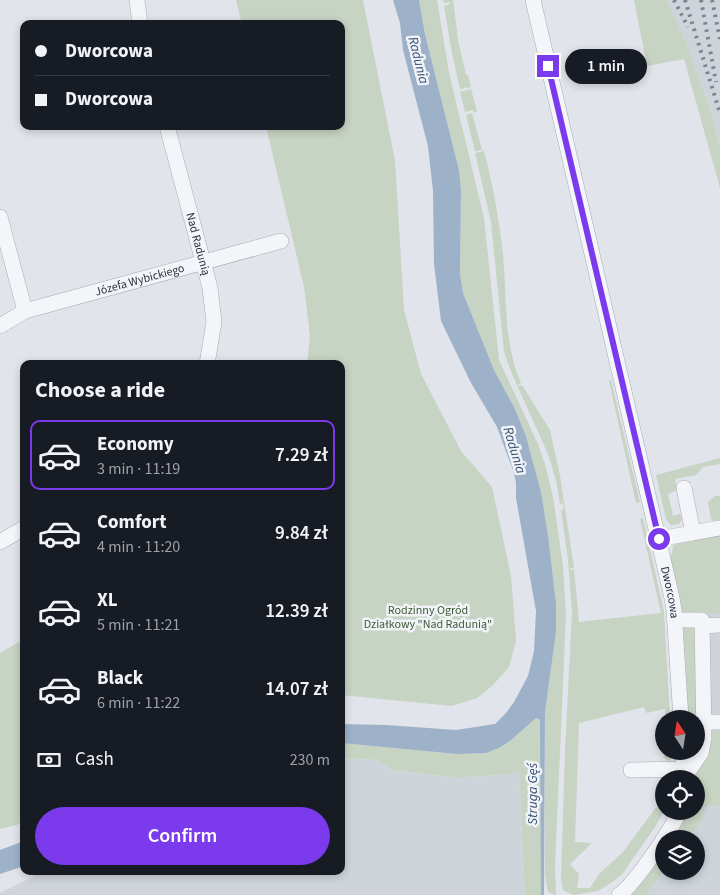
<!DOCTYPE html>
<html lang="en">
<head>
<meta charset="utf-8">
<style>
	:root { --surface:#171b24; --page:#242831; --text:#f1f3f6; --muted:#9ea1a6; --line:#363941; --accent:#7c3aed }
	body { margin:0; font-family:"Source Sans 3",sans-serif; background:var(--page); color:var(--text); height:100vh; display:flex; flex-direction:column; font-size:19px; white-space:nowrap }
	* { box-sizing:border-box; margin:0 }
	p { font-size:16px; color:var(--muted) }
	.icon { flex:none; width:28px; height:28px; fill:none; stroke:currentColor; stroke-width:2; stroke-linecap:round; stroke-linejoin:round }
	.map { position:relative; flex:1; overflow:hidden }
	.details { position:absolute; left:20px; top:360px; width:325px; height:515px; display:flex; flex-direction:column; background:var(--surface); border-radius:10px; box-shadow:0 2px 8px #0003 }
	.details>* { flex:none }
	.banner { position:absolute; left:20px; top:20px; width:325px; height:110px; border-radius:10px; box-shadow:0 2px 8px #0003; display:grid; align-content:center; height:110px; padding:0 15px; background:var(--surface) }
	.needle { width:32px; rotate:348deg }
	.buttons { position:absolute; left:655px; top:710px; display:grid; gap:10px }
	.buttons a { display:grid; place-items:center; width:50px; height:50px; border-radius:50%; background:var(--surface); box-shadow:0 2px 8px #0003; font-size:25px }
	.end { position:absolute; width:22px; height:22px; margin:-11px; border:6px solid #7c3aed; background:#fff; box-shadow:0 0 0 2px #fff }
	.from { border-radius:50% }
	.bubble { position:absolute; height:35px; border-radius:18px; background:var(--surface); box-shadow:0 2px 8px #0003; font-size:16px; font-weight:600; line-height:35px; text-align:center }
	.banner b { display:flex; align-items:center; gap:18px; height:48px; font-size:19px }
	.banner b+b { border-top:1px solid var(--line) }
	.banner i { width:12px; height:12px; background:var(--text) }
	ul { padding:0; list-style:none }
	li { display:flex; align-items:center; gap:15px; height:70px; margin:0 10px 8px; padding:0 5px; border:2px solid transparent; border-radius:10px }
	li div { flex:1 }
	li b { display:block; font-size:19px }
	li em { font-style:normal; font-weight:600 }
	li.active { border-color:var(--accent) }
	li>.icon { width:45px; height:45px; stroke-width:1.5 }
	h2 { padding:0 15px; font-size:22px; line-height:60px }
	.pay { display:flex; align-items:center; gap:12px; height:55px; padding:0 15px; font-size:19px }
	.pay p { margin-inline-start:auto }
	.cta { display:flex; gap:10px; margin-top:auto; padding:10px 15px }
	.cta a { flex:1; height:58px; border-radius:30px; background:var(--accent); color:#fff; font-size:20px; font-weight:600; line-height:58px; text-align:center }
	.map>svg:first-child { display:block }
</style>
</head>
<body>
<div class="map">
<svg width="720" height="895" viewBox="0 0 720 895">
	<rect width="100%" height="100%" fill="#e1e4ea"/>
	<!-- built -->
	<g fill="#cfd4db">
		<path d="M 666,0 L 720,0 L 720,149 L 709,105 L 696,69 Z"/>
		<path d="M 720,603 L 720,737 L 696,719 L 687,607 Z"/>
		<path d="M 341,758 L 377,760 L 394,770 L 458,778 L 519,773 L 525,895 L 0,895 L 0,893 L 44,871 L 341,871 Z"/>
		<path d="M 720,791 L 720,895 L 636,895 L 664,858 L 664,871 L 696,871 L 696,839 L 678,839 L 696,811 Z"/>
	</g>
	<!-- green -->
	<g fill="#c7d3c3">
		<path d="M 236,0 L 363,0 L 395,161 L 404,310 L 421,374 L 461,451 L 492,487 L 511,576 L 516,641 L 509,667 L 492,686 L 477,698 L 452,706 L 341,695 L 341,364 L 307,364 L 310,336 L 304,287 L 266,126 L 341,126 L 341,24 L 242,24 Z"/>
		<path d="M 419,0 L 437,0 L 449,73 L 484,218 L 499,360 L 537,442 L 545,464 L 553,497 L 563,566 L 566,615 L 555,866 L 556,895 L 548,892 L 545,875 L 545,712 L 556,632 L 556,603 L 548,535 L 541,492 L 526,436 L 515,409 L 494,370 L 463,293 L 460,274 L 461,189 L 459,170 L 425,34 Z"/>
		<path d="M 443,0 L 453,0 L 458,40 L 466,75 L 468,75 L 471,87 L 460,89 L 452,53 L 444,6 L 450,4 L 450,2 L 444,3 Z"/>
		<path d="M 634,0 L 666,0 L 686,43 L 709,105 L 720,149 L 720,188 L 684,59 L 647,66 Z"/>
		<path d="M 471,89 L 477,112 L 474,113 L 473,110 L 465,112 L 460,92 Z"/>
		<path d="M 472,113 L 482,150 L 475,151 L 466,115 Z"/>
		<path d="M 484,151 C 493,185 499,219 503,254 C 507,297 503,341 521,383 L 518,385 L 519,386 L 522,385 L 550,430 L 560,476 L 574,568 L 570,568 L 571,570 L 574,569 L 579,622 L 661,613 L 640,519 L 643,518 L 664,612 L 670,719 L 666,719 L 665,709 L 646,713 L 644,707 L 579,723 L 575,842 L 592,843 L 570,864 L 579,874 L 577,888 L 590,888 L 599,874 L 623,852 L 663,798 L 664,784 L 664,811 L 655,827 L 623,873 L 614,881 L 598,891 L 573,895 L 563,890 L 561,878 L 565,751 L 572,612 L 568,560 L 561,510 L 564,509 L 563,503 L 560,504 L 556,480 L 548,454 L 512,374 L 504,352 L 491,222 L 475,153 Z"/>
		<path d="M 611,380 L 640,502 L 636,503 L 609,381 Z"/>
		<path d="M 720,458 L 720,464 L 703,467 L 696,475 L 675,479 L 677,490 L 668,494 L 673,516 L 680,514 L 682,519 L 679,524 L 671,525 L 666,519 L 656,475 Z"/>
		<path d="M 715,496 L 720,496 L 720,521 L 715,522 L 711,519 L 708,502 Z"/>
		<path d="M 720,535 L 720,613 L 686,615 L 681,611 L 670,557 L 671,557 L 673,547 L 676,544 Z"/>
		<path d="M 683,625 L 692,625 L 696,628 L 699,741 C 697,750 694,756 690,762 L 689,751 L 696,751 L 696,719 L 687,719 Z"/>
		<path d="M 24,639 L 24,820 L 17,825 L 0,829 L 0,653 Z"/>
		<path d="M 536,718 L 541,722 L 541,895 L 525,895 L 519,773 L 458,778 L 394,770 L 377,760 L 341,758 L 341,743 L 457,754 L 486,753 L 499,748 L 510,741 Z"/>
		<path d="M 664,720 L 664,751 L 672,751 L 672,758 L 669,761 L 664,758 L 661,721 Z"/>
		<path d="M 720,726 L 720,806 L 708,804 L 700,823 L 688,839 L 672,839 L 686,811 L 696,811 L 696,779 L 691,779 L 691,777 L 708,734 L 712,728 Z"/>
		<path d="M 664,851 L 664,870 L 645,895 L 631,895 Z"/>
	</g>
	<!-- water -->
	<g fill="#9db2c9">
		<path d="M 393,0 L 419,0 L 425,34 L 459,170 L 461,189 L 460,274 L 463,293 L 494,370 L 515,409 L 526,436 L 541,492 L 548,535 L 556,603 L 556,632 L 545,712 L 544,895 L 541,895 L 541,889 L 540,720 L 536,718 L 510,741 L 499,748 L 486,753 L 457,754 L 341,743 L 341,724 L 386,725 L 456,730 L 495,724 L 506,713 L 514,702 L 528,676 L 534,651 L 536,611 L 516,498 L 516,483 L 514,473 L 497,427 L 470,381 L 441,321 L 434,264 L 433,191 L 428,146 L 403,50 L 400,23 Z"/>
		<path d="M 24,841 L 24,866 L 0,874 L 0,850 Z"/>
	</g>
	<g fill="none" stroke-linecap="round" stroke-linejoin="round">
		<!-- minor casing -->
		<g stroke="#a6abb4" stroke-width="16">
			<g id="minor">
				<path d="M 137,0 L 140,24"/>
				<path id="s1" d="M 533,0 L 672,598 L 674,610 L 681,719"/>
				<path id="s2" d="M 167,126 L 210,288 L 214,322 L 207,364"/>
				<path d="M 0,217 L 25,311"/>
				<path id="s3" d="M 0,326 L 25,311 L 281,241"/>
				<path d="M 684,488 L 693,533"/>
				<path d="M 659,539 L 720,528"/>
				<path d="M 0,542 L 24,528"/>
				<path d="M 702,626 L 720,625"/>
				<path d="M 704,722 L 720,722"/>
				<path d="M 683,751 L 684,779"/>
				<path d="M 631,770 L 690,769 L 701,753 L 704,738 L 702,620 L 675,620"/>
				<path d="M 619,895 C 636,883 670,831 680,811"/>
			</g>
		</g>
		<!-- minor -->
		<use href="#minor" stroke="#f4f5f8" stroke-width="15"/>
		<!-- rail -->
		<g stroke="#7b8493" stroke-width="4" stroke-dasharray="2.5 5" stroke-linecap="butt">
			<path d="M 674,0 L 688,27"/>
			<path d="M 685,0 L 720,113"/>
			<path d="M 701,0 L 716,82"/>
			<path d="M 712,0 L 720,39"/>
		</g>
	</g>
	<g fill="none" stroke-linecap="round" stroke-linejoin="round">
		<!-- route -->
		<path stroke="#7c3aed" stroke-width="6" d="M 548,66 L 659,539"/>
	</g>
	<g text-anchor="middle" stroke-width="5" stroke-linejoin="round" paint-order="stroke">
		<!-- street labels -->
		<g font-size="12" fill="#2a3241" stroke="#f1f3f7">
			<text dy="4" stroke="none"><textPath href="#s2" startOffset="122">Nad Radunią</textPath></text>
			<text dy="4" stroke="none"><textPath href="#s3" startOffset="148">Józefa Wybickiego</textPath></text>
			<text dy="4" stroke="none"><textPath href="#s1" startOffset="608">Dworcowa</textPath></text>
		</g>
		<!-- park labels -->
		<g font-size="12" fill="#3e5c37" stroke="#f1f3f7">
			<text x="428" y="614">Rodzinny Ogród<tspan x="428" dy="14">Działkowy "Nad Radunią"</tspan></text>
		</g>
		<!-- water labels -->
		<g font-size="14" font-style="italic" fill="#355174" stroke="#f1f3f7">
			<text transform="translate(419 60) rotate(76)" y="5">Radunia</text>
			<text transform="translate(515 450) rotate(73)" y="5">Radunia</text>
			<text transform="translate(532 794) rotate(-90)" y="5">Struga Gęś</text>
		</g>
	</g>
</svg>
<div class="buttons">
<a><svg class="needle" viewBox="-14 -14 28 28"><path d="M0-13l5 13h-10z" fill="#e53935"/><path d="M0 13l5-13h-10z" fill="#9ea1a6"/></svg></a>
<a><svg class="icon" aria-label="locate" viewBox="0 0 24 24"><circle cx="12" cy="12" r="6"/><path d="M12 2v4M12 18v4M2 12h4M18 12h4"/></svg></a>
<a><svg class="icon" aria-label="layers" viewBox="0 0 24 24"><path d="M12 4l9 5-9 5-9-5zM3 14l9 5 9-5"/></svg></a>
</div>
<i class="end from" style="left:659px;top:539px"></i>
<i class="end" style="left:548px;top:66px"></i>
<div class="bubble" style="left:565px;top:49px;width:82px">1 min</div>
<div class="banner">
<b><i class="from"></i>Dworcowa</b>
<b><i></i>Dworcowa</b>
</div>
<section class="details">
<h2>Choose a ride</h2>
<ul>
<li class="active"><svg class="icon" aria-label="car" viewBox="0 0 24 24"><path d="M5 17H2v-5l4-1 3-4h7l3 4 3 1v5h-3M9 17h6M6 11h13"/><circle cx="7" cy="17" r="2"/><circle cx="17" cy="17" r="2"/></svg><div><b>Economy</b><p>3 min · 11:19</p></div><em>7.29 zł</em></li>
<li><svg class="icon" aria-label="car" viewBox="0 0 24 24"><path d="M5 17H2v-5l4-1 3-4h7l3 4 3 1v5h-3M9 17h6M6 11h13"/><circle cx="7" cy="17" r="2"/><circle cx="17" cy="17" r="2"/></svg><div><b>Comfort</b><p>4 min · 11:20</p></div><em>9.84 zł</em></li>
<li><svg class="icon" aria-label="car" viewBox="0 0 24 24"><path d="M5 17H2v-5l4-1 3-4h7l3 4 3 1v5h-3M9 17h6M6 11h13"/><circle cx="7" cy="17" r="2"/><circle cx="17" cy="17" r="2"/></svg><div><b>XL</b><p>5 min · 11:21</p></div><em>12.39 zł</em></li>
<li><svg class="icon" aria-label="car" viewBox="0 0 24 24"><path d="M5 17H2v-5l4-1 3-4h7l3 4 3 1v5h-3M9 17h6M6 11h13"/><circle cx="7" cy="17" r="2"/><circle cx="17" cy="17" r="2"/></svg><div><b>Black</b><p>6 min · 11:22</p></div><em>14.07 zł</em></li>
</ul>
<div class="pay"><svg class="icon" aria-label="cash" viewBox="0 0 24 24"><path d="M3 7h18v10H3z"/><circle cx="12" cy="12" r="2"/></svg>Cash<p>230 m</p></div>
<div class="cta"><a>Confirm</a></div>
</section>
</div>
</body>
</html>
